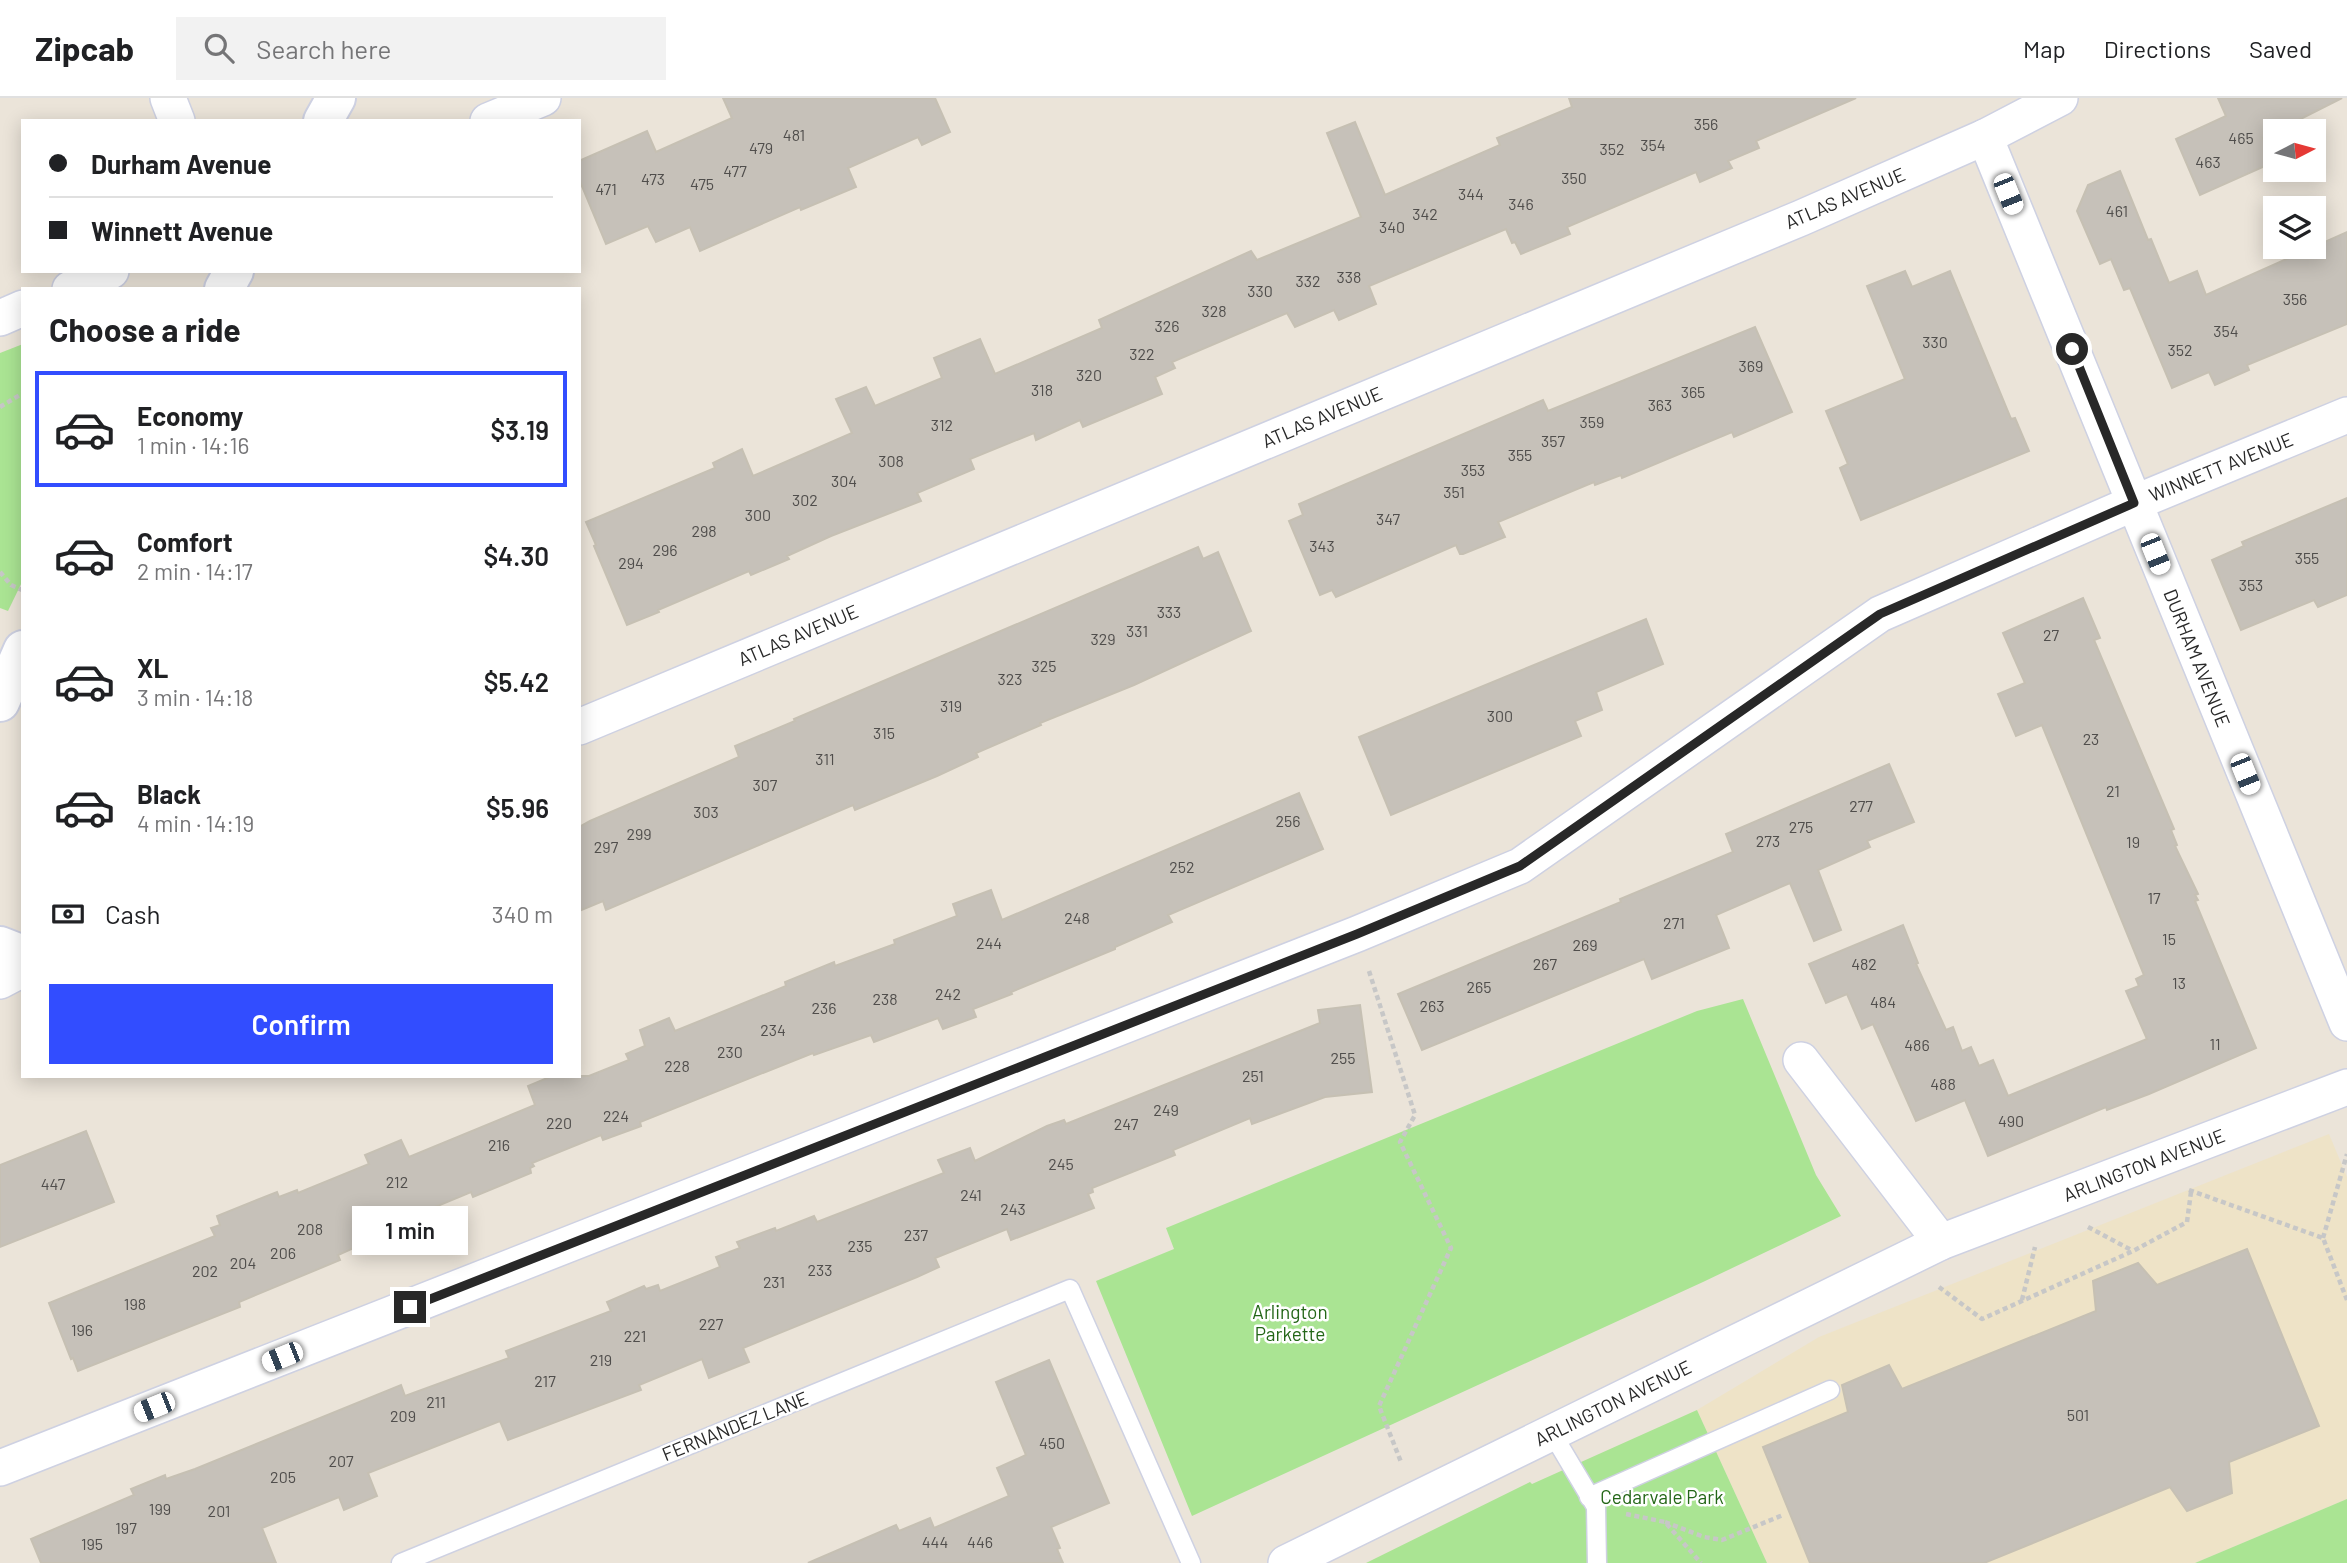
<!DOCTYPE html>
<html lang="en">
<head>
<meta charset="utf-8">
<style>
	:root { --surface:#fff; --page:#f2f2f2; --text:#202124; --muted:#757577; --line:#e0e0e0; --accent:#324dff }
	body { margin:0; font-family:Barlow,sans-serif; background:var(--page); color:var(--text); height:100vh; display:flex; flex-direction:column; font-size:26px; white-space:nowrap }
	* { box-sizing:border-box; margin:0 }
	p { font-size:23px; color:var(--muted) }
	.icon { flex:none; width:38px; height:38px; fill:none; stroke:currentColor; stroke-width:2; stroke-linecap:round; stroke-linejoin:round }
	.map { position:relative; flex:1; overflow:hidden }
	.panel { position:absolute; left:21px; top:189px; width:560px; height:791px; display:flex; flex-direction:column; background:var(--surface); border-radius:0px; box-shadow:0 4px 18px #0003 }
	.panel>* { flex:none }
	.hud { position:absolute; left:21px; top:21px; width:560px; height:154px; border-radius:0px; box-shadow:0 4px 18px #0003; display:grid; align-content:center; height:154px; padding:0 28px; background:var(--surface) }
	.needle { width:46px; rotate:84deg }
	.buttons { position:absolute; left:2263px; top:21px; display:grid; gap:14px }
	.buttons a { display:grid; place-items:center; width:63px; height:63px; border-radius:0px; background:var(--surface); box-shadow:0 4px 18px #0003; font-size:35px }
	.end { position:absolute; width:32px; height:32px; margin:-16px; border:9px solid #282828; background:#fff; box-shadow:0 0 0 4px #fff }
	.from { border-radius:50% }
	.bubble { position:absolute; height:49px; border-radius:0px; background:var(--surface); box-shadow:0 4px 18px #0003; font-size:23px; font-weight:600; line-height:49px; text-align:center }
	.car { position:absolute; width:21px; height:42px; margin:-21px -10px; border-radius:9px; box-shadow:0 0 5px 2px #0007; background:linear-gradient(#fff 24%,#345 0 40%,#fff 0 76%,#345 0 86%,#fff 0) }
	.hud b { display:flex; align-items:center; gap:24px; height:66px; font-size:26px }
	.hud b+b { border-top:2px solid var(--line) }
	.hud i { width:18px; height:18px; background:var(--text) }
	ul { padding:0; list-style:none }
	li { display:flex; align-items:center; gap:21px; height:116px; margin:0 14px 10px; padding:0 14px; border:4px solid transparent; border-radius:0px }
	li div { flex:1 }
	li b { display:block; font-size:26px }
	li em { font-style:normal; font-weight:600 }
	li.current { border-color:var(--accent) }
	li>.icon { width:63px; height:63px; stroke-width:1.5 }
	h2 { padding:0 28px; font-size:32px; line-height:84px }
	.pay { display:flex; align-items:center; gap:18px; height:77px; padding:0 28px; font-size:26px }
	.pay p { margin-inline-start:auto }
	.action { display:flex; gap:14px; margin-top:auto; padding:14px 28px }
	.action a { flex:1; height:80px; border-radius:0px; background:var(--accent); color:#fff; font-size:28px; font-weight:600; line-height:80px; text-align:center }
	header { display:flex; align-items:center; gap:42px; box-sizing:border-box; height:98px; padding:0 35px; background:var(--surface); border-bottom:2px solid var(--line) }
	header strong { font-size:33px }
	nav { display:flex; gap:38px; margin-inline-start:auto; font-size:24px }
	.search { width:490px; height:63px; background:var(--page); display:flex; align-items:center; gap:18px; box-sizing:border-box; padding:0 24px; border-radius:0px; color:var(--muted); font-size:26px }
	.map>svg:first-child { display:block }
</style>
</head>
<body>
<header>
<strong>Zipcab</strong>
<div class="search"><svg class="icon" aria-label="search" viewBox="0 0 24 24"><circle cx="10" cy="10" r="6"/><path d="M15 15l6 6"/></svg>Search here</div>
<nav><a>Map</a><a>Directions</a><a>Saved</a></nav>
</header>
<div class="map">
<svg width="2347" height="1465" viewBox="0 0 2347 1465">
	<rect width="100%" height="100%" fill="#ebe4d9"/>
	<!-- education -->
	<path fill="#eee3c7" d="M 2329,1036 L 2347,1079 L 2347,1401 L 2195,1465 L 1767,1465 L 1697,1312 L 1819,1239 Z"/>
	<!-- green -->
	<g fill="#aae493">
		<path d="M 23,246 L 23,482 L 8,513 L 0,510 L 0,255 Z"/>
		<path d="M 1743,901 L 1816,1077 L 1841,1118 L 1703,1184 L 1192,1418 L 1096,1183 L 1174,1151 L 1166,1130 L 1697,913 Z"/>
		<path d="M 1697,1312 L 1767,1465 L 1366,1465 L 1530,1384 L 1532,1386 Z"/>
		<path d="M 2347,1401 L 2347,1465 L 2195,1465 Z"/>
	</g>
	<!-- building -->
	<g fill="#c6c1b9" stroke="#c6c0b3" stroke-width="2">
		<path d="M 723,0 L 935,0 L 950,34 L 922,47 L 918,39 L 848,70 L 856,89 L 801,112 L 800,109 L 700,153 L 690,129 L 656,144 L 648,128 L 606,146 L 579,81 L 579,63 L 647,33 L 656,54 L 732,20 Z"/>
		<path d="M 1569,0 L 1856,0 L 1756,43 L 1759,50 L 1728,63 L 1732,70 L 1700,84 L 1696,74 L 1567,129 L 1570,136 L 1521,156 L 1515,144 L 1512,145 L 1506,131 L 1369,188 L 1376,206 L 1339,222 L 1334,212 L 1295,229 L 1287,215 L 1172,264 L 1175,270 L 1155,279 L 1162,296 L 1083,329 L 1080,322 L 1036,342 L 1034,335 L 970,361 L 974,371 L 917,395 L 921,403 L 831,438 L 787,458 L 789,461 L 751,477 L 749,473 L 658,512 L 659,514 L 627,527 L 594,448 L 596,447 L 586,424 L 715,370 L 713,365 L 742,351 L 753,378 L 852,335 L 836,301 L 866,289 L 875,308 L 942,280 L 934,260 L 980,241 L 995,276 L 1102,230 L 1099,222 L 1251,153 L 1257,162 L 1361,119 L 1327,35 L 1355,24 L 1385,97 L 1500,47 L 1497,40 L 1572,9 Z"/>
		<path d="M 2218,0 L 2342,0 L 2263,40 L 2274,64 L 2200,97 L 2176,41 L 2226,18 Z"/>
		<path d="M 2120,73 L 2148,142 L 2151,141 L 2169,185 L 2197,173 L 2206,197 L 2347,134 L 2347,226 L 2247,267 L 2249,272 L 2215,287 L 2209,274 L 2172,290 L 2130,190 L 2124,192 L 2111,161 L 2100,166 L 2077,113 L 2088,87 Z"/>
		<path d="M 1905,173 L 1912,189 L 1950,173 L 2011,321 L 2015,320 L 2029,353 L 1861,422 L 1840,370 L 1848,366 L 1826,313 L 1905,281 L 1867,188 Z"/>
		<path d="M 1755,229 L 1792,314 L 1734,339 L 1732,334 L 1622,380 L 1621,377 L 1595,387 L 1594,384 L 1498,424 L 1505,439 L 1463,456 L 1460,456 L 1456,447 L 1336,499 L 1332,492 L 1320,497 L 1289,423 L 1303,417 L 1299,406 L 1543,302 L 1548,313 Z"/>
		<path d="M 2347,400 L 2347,497 L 2318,509 L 2314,502 L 2241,532 L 2212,462 L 2244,448 L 2242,444 Z"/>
		<path d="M 1198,449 L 1203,461 L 1218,454 L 1251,533 L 1134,587 L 1040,625 L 1041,627 L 976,655 L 978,659 L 937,678 L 855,712 L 853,707 L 606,812 L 603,803 L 579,813 L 579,729 L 590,723 L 739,659 L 735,648 L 795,623 L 794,621 Z"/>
		<path d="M 2083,500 L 2100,540 L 2094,542 L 2174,731 L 2171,732 L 2177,747 L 2175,748 L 2198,796 L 2195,797 L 2198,802 L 2195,803 L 2256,950 L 2149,996 L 2107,1012 L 2106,1009 L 1988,1058 L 1965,1002 L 1916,1023 L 1873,926 L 1862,931 L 1847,896 L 1826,905 L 1809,866 L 1903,827 L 1918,865 L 1916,866 L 1946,932 L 1953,929 L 1962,953 L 1971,949 L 1979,968 L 1993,962 L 2008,998 L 2147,941 L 2126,893 L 2139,888 L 2136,881 L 2144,877 L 2042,627 L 2016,638 L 1998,596 L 2025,585 L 2003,535 Z"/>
		<path d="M 1646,521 L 1663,566 L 1596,594 L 1602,612 L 1575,623 L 1581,638 L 1391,717 L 1359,639 Z"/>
		<path d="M 1889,666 L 1914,724 L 1867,743 L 1870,749 L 1818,772 L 1841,832 L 1814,843 L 1790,785 L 1716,817 L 1729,850 L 1652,881 L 1644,861 L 1422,952 L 1398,896 L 1621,804 L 1620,801 L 1733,754 L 1726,736 Z"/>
		<path d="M 1299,695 L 1323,751 L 1168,817 L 1172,824 L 1115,849 L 1115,851 L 1011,894 L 1012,896 L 973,911 L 976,919 L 943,931 L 938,920 L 874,944 L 871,937 L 814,957 L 813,955 L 640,1024 L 641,1028 L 603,1042 L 601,1037 L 532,1065 L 534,1068 L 530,1070 L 531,1075 L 473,1099 L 471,1094 L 365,1138 L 367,1144 L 338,1157 L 340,1162 L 239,1204 L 240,1209 L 78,1273 L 73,1260 L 71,1261 L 49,1205 L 215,1138 L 211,1130 L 220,1127 L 217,1118 L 277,1094 L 279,1099 L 297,1092 L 298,1095 L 369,1066 L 365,1057 L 401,1042 L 409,1059 L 535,1007 L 528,988 L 552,978 L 589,978 L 629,962 L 626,956 L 645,948 L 640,932 L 669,920 L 675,933 L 786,888 L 785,884 L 834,864 L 835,868 L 895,846 L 894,842 L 957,818 L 953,806 L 991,792 L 1002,822 Z"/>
		<path d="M 1360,907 L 1372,994 L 1325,999 L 1252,1026 L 1250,1020 L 1173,1052 L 1175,1057 L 1092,1090 L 1093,1094 L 1088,1096 L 1094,1110 L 1011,1142 L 1007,1131 L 935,1160 L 939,1169 L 917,1179 L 743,1250 L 749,1264 L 709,1280 L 702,1261 L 639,1287 L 641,1292 L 508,1342 L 500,1323 L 368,1375 L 377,1398 L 344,1412 L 339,1399 L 262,1430 L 276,1465 L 41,1465 L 31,1441 L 134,1397 L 131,1391 L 165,1377 L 166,1381 L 195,1371 L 401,1287 L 405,1298 L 509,1260 L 506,1253 L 611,1213 L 607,1204 L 644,1188 L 646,1191 L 658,1187 L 660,1193 L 720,1169 L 716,1159 L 740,1150 L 737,1144 L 775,1130 L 776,1133 L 814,1118 L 817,1124 L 944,1075 L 938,1062 L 970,1050 L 975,1063 L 1047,1028 L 1064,1022 L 1066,1026 L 1320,925 L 1318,912 Z"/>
		<path d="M 86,1033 L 114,1104 L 0,1149 L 0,1067 Z"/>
		<path d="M 2247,1151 L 2319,1328 L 2229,1364 L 2232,1395 L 2187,1413 L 2170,1389 L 1984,1465 L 1810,1465 L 1763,1349 L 1848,1314 L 1842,1287 L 1889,1267 L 1902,1291 L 2096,1213 L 2093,1183 L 2138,1165 L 2157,1187 Z"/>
		<path d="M 1049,1262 L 1109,1405 L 1051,1429 L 1060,1450 L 1057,1451 L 1063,1465 L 808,1465 L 896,1427 L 899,1433 L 930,1420 L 934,1430 L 1009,1398 L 997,1370 L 1026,1357 L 996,1284 Z"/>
	</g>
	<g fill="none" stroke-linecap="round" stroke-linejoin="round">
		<!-- lane casing -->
		<g stroke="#ced1e2" stroke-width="21">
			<g id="lane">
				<path d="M 1552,1335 L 1596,1409 L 1597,1465"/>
				<path d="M 1589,1399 L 1830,1292"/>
				<path d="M 401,1465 L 1070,1191 L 1191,1465"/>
			</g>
		</g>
		<!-- street casing -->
		<g stroke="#ced1e2" stroke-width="38">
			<g id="street">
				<path d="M 168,0 L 177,23"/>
				<path d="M 488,23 L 543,0"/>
				<path d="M 1985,39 L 2347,925"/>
				<path d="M 70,191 L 111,173"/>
				<path d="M 0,220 L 23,210"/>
				<path d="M 579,629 L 1801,120 L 1985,39 L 2060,0"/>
				<path d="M 0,883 L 23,871"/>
				<path d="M 1801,962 L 1941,1144"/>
				<path d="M 0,1370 L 1357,836 L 1520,768 L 1880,516 L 2134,405 L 2347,317"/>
				<path d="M 1286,1465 L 1941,1144 L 2347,989"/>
			</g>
		</g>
		<!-- secondary casing -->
		<g stroke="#ced1e2" stroke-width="42">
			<g id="secondary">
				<path d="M 323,23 L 336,0"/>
				<path d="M 224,191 L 234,173"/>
				<path d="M 0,604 L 23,552"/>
				<path d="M 0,848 L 23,857"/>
			</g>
		</g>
		<!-- path -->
		<g stroke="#c7c7c7" stroke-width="4.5" stroke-dasharray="5 3.5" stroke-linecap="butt">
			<path d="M 0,309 L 23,295"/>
			<path d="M 0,474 L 11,487 L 22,492"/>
			<path d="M 1369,873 L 1415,1017 L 1400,1044 L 1451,1150 L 1379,1308 L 1401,1364"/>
			<path d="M 2189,1092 L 2323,1140 L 2347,1202"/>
			<path d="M 2088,1129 L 2133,1153"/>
			<path d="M 2323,1140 L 2347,1056"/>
			<path d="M 1939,1189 L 1982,1221 L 2133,1153 L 2187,1124 L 2191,1094"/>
			<path d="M 2022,1202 L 2035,1149"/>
			<path d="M 1626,1416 L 1665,1424 L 1701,1465"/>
			<path d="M 1665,1424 L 1704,1439 L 1722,1442 L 1783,1417"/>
		</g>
		<!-- lane -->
		<use href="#lane" stroke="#fff" stroke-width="18"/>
		<!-- street -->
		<use href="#street" stroke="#fff" stroke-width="35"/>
		<!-- secondary -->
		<use href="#secondary" stroke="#fff" stroke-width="38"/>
	</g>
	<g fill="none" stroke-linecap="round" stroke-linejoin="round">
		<!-- route -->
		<path stroke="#282828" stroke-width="9" d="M 410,1209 L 1357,836 L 1520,768 L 1880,516 L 2134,405 L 2072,251"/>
	</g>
	<g text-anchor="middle" stroke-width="5" stroke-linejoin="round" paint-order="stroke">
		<!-- number labels -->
		<g font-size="16" fill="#504e4c">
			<text x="1706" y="32">356</text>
			<text x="794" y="43">481</text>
			<text x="2241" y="46">465</text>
			<text x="1653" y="53">354</text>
			<text x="761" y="56">479</text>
			<text x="1612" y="57">352</text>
			<text x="2208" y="70">463</text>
			<text x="735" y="79">477</text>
			<text x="1574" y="86">350</text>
			<text x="653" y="87">473</text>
			<text x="702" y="92">475</text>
			<text x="606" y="97">471</text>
			<text x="1471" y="102">344</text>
			<text x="1521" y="112">346</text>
			<text x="2117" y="119">461</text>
			<text x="1425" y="122">342</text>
			<text x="1392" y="135">340</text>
			<text x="1349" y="185">338</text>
			<text x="1308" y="189">332</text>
			<text x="1260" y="199">330</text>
			<text x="2295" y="207">356</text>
			<text x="1214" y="219">328</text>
			<text x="1167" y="234">326</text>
			<text x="2226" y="239">354</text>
			<text x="1935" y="250">330</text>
			<text x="2180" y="258">352</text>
			<text x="1142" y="262">322</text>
			<text x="1751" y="274">369</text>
			<text x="1089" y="283">320</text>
			<text x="1042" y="298">318</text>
			<text x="1693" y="300">365</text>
			<text x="1660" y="313">363</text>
			<text x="1592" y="330">359</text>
			<text x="942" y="333">312</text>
			<text x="1553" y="349">357</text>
			<text x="1520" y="363">355</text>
			<text x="891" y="369">308</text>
			<text x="1473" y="378">353</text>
			<text x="844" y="389">304</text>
			<text x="1454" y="400">351</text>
			<text x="805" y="408">302</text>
			<text x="758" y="423">300</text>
			<text x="1388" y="427">347</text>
			<text x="704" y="439">298</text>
			<text x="1322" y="454">343</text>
			<text x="665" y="458">296</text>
			<text x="2307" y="466">355</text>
			<text x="631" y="471">294</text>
			<text x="2251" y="493">353</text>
			<text x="1169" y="520">333</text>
			<text x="1137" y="539">331</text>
			<text x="2051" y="543">27</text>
			<text x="1103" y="547">329</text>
			<text x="1044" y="574">325</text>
			<text x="1010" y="587">323</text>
			<text x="951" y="614">319</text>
			<text x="1500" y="624">300</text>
			<text x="884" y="641">315</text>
			<text x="2091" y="647">23</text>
			<text x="825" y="667">311</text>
			<text x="765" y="693">307</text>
			<text x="2113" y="699">21</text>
			<text x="1861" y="714">277</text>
			<text x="706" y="720">303</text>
			<text x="1288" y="729">256</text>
			<text x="1801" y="735">275</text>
			<text x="639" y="742">299</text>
			<text x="1768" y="749">273</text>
			<text x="2133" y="750">19</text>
			<text x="606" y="755">297</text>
			<text x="1182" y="775">252</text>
			<text x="2154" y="806">17</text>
			<text x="1077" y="826">248</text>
			<text x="1674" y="831">271</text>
			<text x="2169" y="847">15</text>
			<text x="989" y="851">244</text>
			<text x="1585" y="853">269</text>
			<text x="1545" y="872">267</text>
			<text x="1864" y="872">482</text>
			<text x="2179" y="891">13</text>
			<text x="1479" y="895">265</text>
			<text x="948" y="902">242</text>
			<text x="885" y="907">238</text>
			<text x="1883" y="910">484</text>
			<text x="1432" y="914">263</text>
			<text x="824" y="916">236</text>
			<text x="773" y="938">234</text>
			<text x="2215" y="952">11</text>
			<text x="1917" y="953">486</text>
			<text x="730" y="960">230</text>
			<text x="1343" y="966">255</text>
			<text x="677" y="974">228</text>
			<text x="1253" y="984">251</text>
			<text x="1943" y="992">488</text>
			<text x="1166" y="1018">249</text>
			<text x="616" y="1024">224</text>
			<text x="2011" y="1029">490</text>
			<text x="559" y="1031">220</text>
			<text x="1126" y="1032">247</text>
			<text x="499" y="1053">216</text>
			<text x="1061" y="1072">245</text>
			<text x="397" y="1090">212</text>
			<text x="53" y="1092">447</text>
			<text x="971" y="1103">241</text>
			<text x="1013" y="1117">243</text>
			<text x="310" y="1137">208</text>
			<text x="916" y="1143">237</text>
			<text x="860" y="1154">235</text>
			<text x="283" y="1161">206</text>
			<text x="243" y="1171">204</text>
			<text x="820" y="1178">233</text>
			<text x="205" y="1179">202</text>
			<text x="774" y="1190">231</text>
			<text x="135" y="1212">198</text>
			<text x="711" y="1232">227</text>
			<text x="82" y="1238">196</text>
			<text x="635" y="1244">221</text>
			<text x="601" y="1268">219</text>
			<text x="545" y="1289">217</text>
			<text x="436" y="1310">211</text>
			<text x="2078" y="1323">501</text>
			<text x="403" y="1324">209</text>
			<text x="1052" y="1351">450</text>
			<text x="341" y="1369">207</text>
			<text x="283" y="1385">205</text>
			<text x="160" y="1417">199</text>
			<text x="219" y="1419">201</text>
			<text x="126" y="1436">197</text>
			<text x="935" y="1450">444</text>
			<text x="980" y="1450">446</text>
			<text x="92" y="1452">195</text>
		</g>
		<!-- street labels -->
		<g font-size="19" fill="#282828" stroke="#fff">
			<text transform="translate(1845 100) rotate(-23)" y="7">ATLAS AVENUE</text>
			<text transform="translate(1322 319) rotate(-23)" y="7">ATLAS AVENUE</text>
			<text transform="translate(2221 369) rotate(-22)" y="7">WINNETT AVENUE</text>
			<text transform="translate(798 537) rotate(-23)" y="7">ATLAS AVENUE</text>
			<text transform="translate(2197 560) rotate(68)" y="7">DURHAM AVENUE</text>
			<text transform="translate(2144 1067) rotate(-21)" y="7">ARLINGTON AVENUE</text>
			<text transform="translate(1613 1305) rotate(-26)" y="7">ARLINGTON AVENUE</text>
			<text transform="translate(735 1328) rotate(-22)" y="7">FERNANDEZ LANE</text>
		</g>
		<!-- park labels -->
		<g font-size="19" fill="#236617" stroke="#fff">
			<text x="1290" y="1221">Arlington<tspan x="1290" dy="22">Parkette</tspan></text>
			<text x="1662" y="1406">Cedarvale Park</text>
		</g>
	</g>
</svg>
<div class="buttons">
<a><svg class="needle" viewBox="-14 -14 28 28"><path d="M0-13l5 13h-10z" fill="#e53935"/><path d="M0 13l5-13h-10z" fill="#757577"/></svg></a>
<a><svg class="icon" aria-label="layers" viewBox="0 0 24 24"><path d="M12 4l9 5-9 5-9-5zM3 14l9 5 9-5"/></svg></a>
</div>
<i class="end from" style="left:2072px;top:251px"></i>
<i class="end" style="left:410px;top:1209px"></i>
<div class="bubble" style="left:352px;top:1108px;width:116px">1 min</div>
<i class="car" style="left:2008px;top:96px;rotate:158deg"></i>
<i class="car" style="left:2155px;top:456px;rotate:158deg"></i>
<i class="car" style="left:2245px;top:676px;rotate:158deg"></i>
<i class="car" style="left:282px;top:1259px;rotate:248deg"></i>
<i class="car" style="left:154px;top:1309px;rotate:248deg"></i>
<div class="hud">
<b><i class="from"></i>Durham Avenue</b>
<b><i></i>Winnett Avenue</b>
</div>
<section class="panel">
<h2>Choose a ride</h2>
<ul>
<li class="current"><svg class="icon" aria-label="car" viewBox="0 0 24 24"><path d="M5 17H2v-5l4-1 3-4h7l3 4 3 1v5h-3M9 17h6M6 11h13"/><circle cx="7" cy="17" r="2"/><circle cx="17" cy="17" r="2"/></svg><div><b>Economy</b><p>1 min · 14:16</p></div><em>$3.19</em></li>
<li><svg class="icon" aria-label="car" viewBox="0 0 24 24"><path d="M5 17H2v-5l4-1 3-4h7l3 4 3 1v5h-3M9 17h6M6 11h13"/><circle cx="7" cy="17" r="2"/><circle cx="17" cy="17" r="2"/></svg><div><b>Comfort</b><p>2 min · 14:17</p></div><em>$4.30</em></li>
<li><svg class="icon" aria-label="car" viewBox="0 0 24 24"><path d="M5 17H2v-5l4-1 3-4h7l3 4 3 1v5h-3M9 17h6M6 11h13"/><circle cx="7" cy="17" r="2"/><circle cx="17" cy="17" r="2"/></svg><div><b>XL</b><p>3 min · 14:18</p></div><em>$5.42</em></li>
<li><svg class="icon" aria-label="car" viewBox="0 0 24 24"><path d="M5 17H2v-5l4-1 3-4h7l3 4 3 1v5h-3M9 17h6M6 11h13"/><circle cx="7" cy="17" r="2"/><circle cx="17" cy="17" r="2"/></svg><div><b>Black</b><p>4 min · 14:19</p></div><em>$5.96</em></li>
</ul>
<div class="pay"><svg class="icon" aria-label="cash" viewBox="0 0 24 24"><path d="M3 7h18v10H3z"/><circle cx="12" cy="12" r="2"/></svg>Cash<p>340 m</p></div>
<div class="action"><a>Confirm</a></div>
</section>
</div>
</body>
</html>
